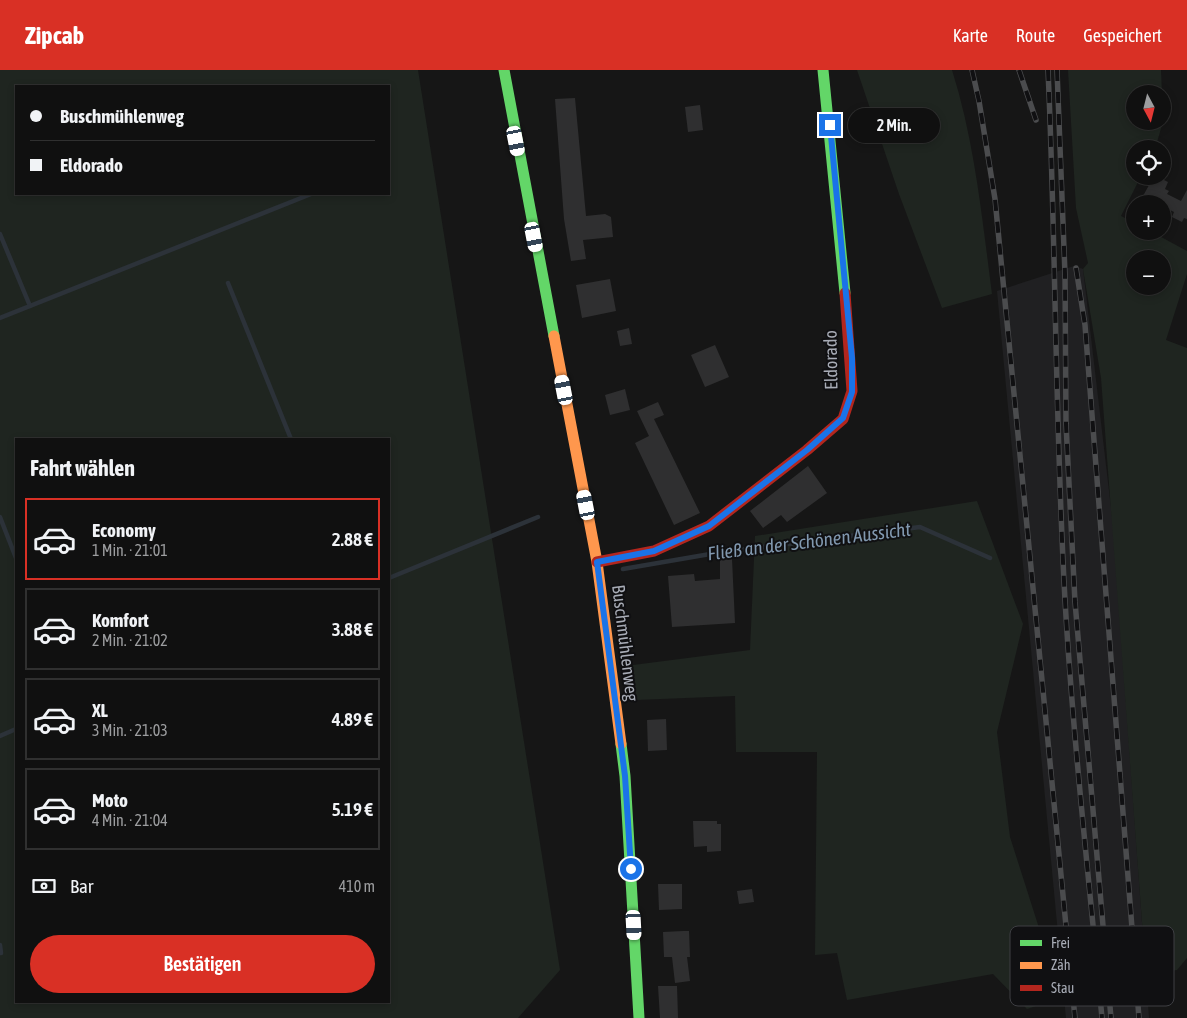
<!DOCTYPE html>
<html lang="de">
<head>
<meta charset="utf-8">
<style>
	:root { --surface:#101010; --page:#1e1e1e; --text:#f1f3f6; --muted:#9c9d9f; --line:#303030; --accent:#d93025 }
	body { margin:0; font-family:"Asap Condensed",sans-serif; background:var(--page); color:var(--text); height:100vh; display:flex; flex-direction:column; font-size:19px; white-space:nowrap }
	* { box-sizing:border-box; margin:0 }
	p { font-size:16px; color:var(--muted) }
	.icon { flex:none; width:28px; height:28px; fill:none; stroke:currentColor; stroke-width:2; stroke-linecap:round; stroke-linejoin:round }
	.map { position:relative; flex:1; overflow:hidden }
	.sheet { position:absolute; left:15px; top:368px; width:375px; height:565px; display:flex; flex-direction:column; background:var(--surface); border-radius:0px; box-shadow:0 2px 8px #0003,0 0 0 1px var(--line) }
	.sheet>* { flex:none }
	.top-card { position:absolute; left:15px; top:15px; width:375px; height:110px; border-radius:0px; box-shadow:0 2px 8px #0003,0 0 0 1px var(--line); display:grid; align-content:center; height:110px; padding:0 15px; background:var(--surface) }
	.needle { width:32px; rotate:173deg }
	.buttons { position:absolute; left:1126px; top:15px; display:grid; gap:10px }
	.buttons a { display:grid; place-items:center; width:45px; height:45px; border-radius:50%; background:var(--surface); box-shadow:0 2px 8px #0003,0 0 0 1px var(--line); font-size:25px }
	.end { position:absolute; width:22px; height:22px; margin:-11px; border:6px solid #1a73e8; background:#fff; box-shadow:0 0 0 2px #fff }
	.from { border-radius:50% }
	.bubble { position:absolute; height:35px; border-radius:18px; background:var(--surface); box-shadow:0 2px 8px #0003,0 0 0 1px var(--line); font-size:16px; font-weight:600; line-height:35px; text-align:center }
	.car { position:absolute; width:15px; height:30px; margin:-15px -8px; border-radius:6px; box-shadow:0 0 4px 1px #0007; background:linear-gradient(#fff 24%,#345 0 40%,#fff 0 76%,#345 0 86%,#fff 0) }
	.top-card b { display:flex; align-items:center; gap:18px; height:48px; font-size:19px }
	.top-card b+b { border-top:1px solid var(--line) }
	.top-card i { width:12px; height:12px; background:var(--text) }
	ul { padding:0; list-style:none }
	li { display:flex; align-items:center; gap:15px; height:82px; margin:0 10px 8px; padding:0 5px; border:2px solid var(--line); border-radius:0px }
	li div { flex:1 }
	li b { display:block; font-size:19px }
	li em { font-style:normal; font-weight:600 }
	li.active { border-color:var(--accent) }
	li>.icon { width:45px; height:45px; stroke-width:1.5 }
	h2 { padding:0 15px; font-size:22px; line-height:60px }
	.pay { display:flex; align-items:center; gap:12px; height:55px; padding:0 15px; font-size:19px }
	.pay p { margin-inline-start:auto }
	.action { display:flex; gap:10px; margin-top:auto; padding:10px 15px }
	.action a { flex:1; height:58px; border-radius:30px; background:var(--accent); color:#fff; font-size:20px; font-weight:600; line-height:58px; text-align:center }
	header { display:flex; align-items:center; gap:30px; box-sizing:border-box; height:70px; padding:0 25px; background:var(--accent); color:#fff }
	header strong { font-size:24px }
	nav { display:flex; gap:28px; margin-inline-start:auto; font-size:18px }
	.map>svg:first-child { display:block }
</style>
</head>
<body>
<header>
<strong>Zipcab</strong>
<nav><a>Karte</a><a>Route</a><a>Gespeichert</a></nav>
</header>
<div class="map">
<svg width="1187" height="948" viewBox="0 0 1187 948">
	<rect width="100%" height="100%" fill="#161616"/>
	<!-- built -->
	<path fill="#202022" d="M 1074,196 L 1083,199 L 1113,455 L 1149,948 L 1066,948 L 997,221 Z"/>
	<!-- green -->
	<g fill="#1f2520" fill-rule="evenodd">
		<path d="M 0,0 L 418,0 L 560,900 L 518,948 L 0,948 ZM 16,16 L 389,16 L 389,124 L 16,124 ZM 16,369 L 389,369 L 389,931 L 16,931 Z"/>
		<path d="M 857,0 L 952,0 C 975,73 982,148 992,224 L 942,238 L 899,124 Z"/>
		<path d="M 1068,0 L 1161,0 L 1162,24 L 1135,24 L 1135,51 L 1162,51 L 1162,55 L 1155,79 L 1135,79 L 1135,106 L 1141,106 L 1121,146 L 1135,153 L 1135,161 L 1150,161 L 1187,181 L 1187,204 L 1166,270 L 1187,278 L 1187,888 L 1177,900 L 1146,905 L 1101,308 L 1083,199 L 1088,193 L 1076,138 ZM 1135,189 L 1162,189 L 1162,216 L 1135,216 Z"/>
		<path d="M 977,431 L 1023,554 L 997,662 L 1010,767 L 1055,908 L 1048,932 L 1027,939 L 993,904 L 847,930 L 837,883 L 815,885 L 817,682 L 736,682 L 735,626 L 636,630 L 633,595 L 750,580 L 755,466 Z"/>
	</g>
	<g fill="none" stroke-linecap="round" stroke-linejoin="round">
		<!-- stream -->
		<g stroke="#2c3239" stroke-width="4.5">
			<path d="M 0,164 L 30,236"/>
			<path d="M 228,213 L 291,369"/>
			<path d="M 0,248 L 311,124"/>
			<path d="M 0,447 L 16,488"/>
			<path d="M 623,499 L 716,483 L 920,457 L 990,488"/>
			<path d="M 389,508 L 538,447"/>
			<path d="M 0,666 L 16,659"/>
			<path d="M 0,875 L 1,883"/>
		</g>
	</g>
	<!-- building -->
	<g fill="#2f2f30">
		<path d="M 575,28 L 586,146 L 605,144 L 611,147 L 613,167 L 583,170 L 586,189 L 571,191 L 564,149 L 555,29 Z"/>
		<path d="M 700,35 L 703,60 L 688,62 L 685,37 Z"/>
		<path d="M 1154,106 L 1166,106 L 1164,110 L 1168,112 L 1165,119 L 1169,121 L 1167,124 L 1181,131 L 1187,120 L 1187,149 L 1184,148 L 1182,152 L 1172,147 L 1174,142 L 1162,136 L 1162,134 L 1143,126 Z"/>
		<path d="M 610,209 L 616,241 L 582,248 L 576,215 Z"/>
		<path d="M 629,258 L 632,274 L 620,276 L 617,261 Z"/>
		<path d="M 715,275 L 729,307 L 705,317 L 691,285 Z"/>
		<path d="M 625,319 L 630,340 L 610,345 L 605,325 Z"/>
		<path d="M 658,332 L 664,345 L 654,349 L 700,443 L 674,455 L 635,373 L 649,366 L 637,341 Z"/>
		<path d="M 808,396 L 827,423 L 787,452 L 781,445 L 763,458 L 750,441 Z"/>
		<path d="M 720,489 L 732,489 L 735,553 L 672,557 L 668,506 L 694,504 L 695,511 L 720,509 Z"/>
		<path d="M 666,649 L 667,680 L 648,681 L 647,650 Z"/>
		<path d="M 693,751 L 717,751 L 717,754 L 721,754 L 721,781 L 707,782 L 707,776 L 694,777 Z"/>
		<path d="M 658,814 L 682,814 L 682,839 L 659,840 Z"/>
		<path d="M 752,819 L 754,832 L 739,834 L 737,821 Z"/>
		<path d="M 683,861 L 689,861 L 690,887 L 687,887 L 690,911 L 675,913 L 672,887 L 664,887 L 663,862 Z"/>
		<path d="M 658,916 L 677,916 L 678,948 L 660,948 Z"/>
	</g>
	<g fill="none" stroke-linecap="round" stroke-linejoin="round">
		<!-- fast -->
		<g stroke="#63d668" stroke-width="11">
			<path d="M 504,0 L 554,266"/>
			<path d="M 823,0 L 845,223"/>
			<path d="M 621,674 L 625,706 L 639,948"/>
		</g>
		<!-- slow -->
		<path stroke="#ff974d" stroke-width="11" d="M 554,266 L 597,492 L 621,674"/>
		<!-- jam -->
		<path stroke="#b3261e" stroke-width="11" d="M 597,492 L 654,481 L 709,456 L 807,380 L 843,349 L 852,321 L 845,223"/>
		<!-- rail casing -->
		<g stroke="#4b4c4e" stroke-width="5.5">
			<g id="rail">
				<path d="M 972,0 L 979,31 L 995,129 L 1075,948"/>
				<path d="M 1019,0 L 1036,50"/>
				<path d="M 1048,0 C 1056,176 1055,353 1065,530 C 1073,669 1089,809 1102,948"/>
				<path d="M 1057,0 L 1065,204 L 1066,354 L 1075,532 L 1111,948"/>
				<path d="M 1076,198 L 1085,255 L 1139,948"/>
			</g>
		</g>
		<!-- rail -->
		<use href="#rail" stroke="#101012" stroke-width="4" stroke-dasharray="11" stroke-linecap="butt"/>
	</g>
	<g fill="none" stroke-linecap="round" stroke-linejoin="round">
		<!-- route -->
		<path stroke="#1a73e8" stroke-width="6" d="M 631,799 L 625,706 L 597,492 L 654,481 L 709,456 L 807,380 L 843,348 L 852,322 L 852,288 L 830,55"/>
	</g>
	<g text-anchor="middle" stroke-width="4" stroke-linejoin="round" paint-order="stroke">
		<!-- street labels -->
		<g font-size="18" fill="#a8acb6" stroke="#101012">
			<text transform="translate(831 290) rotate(-91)" y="6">Eldorado</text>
			<text transform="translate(625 573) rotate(83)" y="6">Buschmühlenweg</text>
		</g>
		<!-- water labels -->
		<g font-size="19" font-style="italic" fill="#8198af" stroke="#101012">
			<text transform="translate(809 471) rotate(-7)" y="7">Fließ an der Schönen Aussicht</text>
		</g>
	</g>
	<!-- legend -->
	<rect x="1010" y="856" width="164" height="80" rx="8" fill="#101012" stroke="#3e3f43" stroke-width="1"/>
	<rect x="1020" y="870" width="22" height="6" fill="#63d668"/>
	<rect x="1020" y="892" width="22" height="7" fill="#ff974d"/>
	<rect x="1020" y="915" width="22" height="6" fill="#b3261e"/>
	<g font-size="14" fill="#a8acb6">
		<text x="1051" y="878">Frei</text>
		<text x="1051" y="900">Zäh</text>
		<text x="1051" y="923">Stau</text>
	</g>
</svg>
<div class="buttons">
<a><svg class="needle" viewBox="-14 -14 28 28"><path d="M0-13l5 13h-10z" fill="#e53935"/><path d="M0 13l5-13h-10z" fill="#9c9d9f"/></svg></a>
<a><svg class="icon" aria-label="locate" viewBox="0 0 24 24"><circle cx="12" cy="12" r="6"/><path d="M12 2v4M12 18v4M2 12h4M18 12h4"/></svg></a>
<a>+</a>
<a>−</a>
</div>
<i class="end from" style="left:631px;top:799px"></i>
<i class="end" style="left:830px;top:55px"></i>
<div class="bubble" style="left:848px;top:38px;width:92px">2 Min.</div>
<i class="car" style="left:516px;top:71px;rotate:169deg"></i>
<i class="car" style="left:534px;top:167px;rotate:169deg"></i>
<i class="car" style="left:564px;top:320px;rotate:349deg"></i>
<i class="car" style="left:586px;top:435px;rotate:349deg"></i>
<i class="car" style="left:634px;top:855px;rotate:177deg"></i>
<div class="top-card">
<b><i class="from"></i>Buschmühlenweg</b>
<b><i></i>Eldorado</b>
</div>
<section class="sheet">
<h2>Fahrt wählen</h2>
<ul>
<li class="active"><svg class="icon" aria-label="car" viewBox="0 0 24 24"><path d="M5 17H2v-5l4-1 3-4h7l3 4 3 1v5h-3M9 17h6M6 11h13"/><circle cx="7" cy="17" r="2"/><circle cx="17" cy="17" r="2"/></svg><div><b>Economy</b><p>1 Min. · 21:01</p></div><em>2.88 €</em></li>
<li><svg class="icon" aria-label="car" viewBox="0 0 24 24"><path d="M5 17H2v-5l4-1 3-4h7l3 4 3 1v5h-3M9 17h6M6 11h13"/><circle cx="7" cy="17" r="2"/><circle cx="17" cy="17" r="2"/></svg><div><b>Komfort</b><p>2 Min. · 21:02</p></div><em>3.88 €</em></li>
<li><svg class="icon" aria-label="car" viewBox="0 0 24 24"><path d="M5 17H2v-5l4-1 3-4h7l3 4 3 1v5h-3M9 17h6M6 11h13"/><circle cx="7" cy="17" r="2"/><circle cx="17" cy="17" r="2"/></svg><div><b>XL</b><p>3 Min. · 21:03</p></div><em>4.89 €</em></li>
<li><svg class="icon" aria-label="car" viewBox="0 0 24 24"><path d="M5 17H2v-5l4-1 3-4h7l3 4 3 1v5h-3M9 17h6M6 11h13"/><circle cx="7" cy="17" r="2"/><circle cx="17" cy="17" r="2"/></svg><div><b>Moto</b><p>4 Min. · 21:04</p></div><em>5.19 €</em></li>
</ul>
<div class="pay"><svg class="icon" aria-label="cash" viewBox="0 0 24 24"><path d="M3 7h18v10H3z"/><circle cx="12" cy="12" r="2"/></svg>Bar<p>410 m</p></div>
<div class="action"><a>Bestätigen</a></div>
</section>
</div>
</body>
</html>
